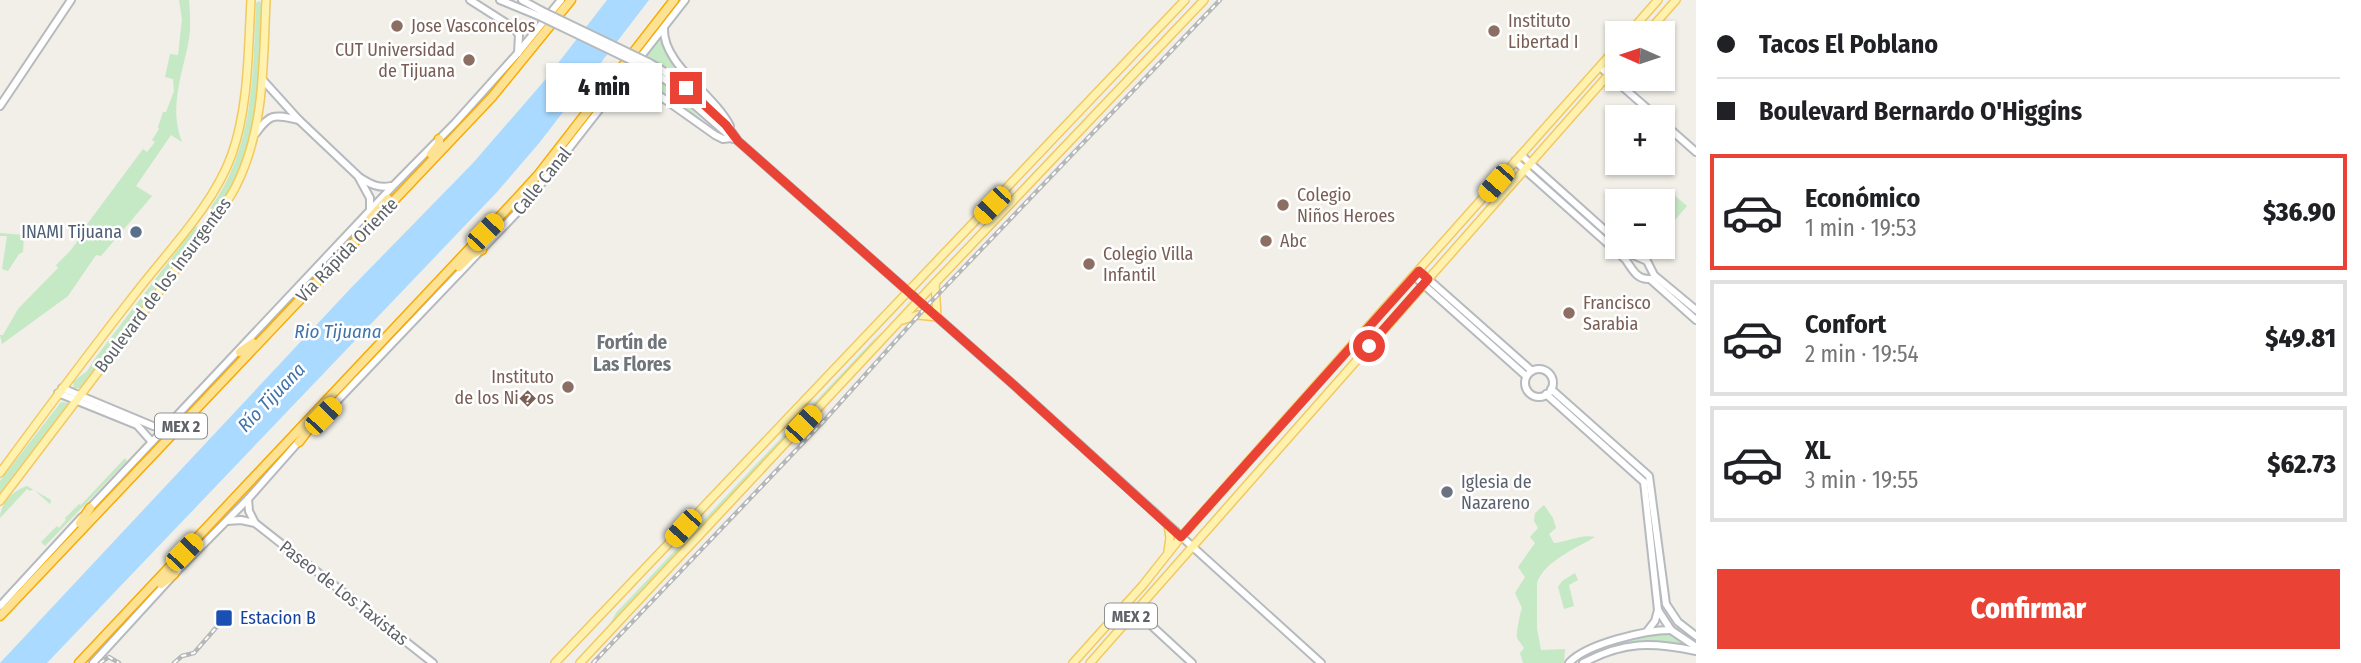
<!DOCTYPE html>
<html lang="es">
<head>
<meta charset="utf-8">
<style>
	:root { --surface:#fff; --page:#f6f6f6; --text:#202124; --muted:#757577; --line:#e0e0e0; --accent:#ea4335 }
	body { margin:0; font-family:"Fira Sans Condensed",sans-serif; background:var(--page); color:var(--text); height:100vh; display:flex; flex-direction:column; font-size:26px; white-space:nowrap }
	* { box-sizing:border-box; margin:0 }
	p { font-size:23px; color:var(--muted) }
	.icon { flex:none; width:38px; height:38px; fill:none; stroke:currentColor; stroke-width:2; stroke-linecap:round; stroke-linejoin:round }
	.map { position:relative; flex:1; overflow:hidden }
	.drawer { display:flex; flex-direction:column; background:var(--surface); width:665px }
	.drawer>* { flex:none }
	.hud { display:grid; align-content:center; height:154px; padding:0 21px; background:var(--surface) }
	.needle { width:46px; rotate:273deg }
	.fabs { position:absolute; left:1605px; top:21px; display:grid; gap:14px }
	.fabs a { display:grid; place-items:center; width:70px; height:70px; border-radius:0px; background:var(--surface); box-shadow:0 2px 5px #0004; font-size:35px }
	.end { position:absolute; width:32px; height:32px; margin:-16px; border:9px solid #ea4335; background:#fff; box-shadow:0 0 0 4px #fff }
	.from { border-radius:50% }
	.bubble { position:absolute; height:49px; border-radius:0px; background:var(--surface); box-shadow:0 2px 5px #0004; font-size:23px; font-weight:800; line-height:49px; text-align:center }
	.car { position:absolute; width:21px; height:42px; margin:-21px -10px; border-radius:9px; box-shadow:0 0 5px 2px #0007; background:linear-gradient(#f5c518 24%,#345 0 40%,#f5c518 0 76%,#345 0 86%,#f5c518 0) }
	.hud b { display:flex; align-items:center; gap:24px; height:66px; font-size:26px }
	.hud b+b { border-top:2px solid var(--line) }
	.hud i { width:18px; height:18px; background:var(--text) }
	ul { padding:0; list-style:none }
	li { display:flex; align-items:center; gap:21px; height:116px; margin:0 14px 10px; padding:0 7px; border:4px solid var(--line); border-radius:0px }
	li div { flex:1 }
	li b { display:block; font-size:26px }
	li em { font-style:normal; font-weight:800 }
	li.selected { border-color:var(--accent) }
	li>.icon { width:63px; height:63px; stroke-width:1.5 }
	.action { display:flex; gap:14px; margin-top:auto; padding:14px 21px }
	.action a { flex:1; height:80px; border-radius:0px; background:var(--accent); color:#fff; font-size:28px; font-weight:800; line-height:80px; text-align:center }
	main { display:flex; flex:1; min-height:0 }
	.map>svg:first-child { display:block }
</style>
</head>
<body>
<main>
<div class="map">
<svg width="1696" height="663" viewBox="0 0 1696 663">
	<rect width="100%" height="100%" fill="#f1efe8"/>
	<!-- green -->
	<g fill="#c5e8c5">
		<path d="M 179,0 L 189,0 C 190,13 191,26 189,39 C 183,73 168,107 182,142 L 171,135 L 136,186 L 152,196 L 101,256 L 96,255 L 68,296 L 2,344 L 0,335 L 3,335 L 18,309 L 58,268 L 56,265 L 71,250 L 86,229 L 85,227 L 143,149 L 147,152 L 155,142 L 152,140 L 159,129 L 158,127 L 163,112 L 166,112 L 174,91 L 173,79 L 165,77 L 170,54 L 178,55 L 182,19 Z"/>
		<path d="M 259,1 L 261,3 C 262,49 262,110 247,154 C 240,174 228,193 216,211 L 212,213 L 211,207 C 254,147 253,75 256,3 Z"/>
		<path d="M 662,34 C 666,62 702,94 721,116 L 672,70 L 646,56 Z"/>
		<path d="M 636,68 C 657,72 699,118 717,134 L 647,81 L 628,79 Z"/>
		<path d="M 1673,194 L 1687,206 L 1663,234 L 1663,206 Z"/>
		<path d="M 198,226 L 197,231 C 157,283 122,337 80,388 L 74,388 L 73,382 L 87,371 L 96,357 L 195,227 Z"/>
		<path d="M 0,233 L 24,235 L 23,252 L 19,254 L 8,271 L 2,269 L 7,236 L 0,236 Z"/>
		<path d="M 882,331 L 844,377 L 588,649 L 610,624 L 616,613 Z"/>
		<path d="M 61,402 L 69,403 L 0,493 L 0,481 Z"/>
		<path d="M 125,458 L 127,461 L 45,546 L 41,542 L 57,526 L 59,528 L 66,520 L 65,518 L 79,504 L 81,505 Z"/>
		<path d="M 27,486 L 51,500 L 50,504 L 33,489 L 30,491 L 27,489 L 0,518 C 0,503 14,490 27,486 Z"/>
		<path d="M 1544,505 L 1553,518 L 1556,528 L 1549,534 L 1554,543 C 1568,542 1580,534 1595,537 C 1577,548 1544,561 1537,583 L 1537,629 L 1541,650 L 1565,649 L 1564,663 L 1523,663 L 1520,653 L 1524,648 C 1523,646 1518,640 1517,638 C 1516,633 1520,613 1522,608 L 1515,593 L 1525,577 L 1518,567 L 1535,543 L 1530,537 L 1538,528 L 1534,521 L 1535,513 Z"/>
		<path d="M 1575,573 L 1578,580 L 1569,585 L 1574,606 L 1564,609 L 1558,587 L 1562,581 Z"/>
		<path d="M 1667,632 L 1693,648 C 1651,638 1620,641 1581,661 L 1575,660 C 1599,645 1639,633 1667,632 Z"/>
	</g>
	<!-- water -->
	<path fill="#aadaff" d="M 607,0 L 649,0 L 540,142 L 497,192 L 47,663 L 0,663 L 350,289 L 473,163 L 545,80 Z"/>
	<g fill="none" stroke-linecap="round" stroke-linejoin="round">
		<!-- secondary casing -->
		<g stroke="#b6babf" stroke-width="10">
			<g id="secondary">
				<path d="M 470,0 L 514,28 L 519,35 L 518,53"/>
				<path d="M 500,0 L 539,16"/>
				<path d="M 522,0 L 542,11"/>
				<path d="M 664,28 C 662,64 714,94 730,126"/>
				<path d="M 648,62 C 677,77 721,114 738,141 L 1015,386 L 1321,663"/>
				<path d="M 645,67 L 667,81 L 733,139"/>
				<path d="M 1600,67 L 1657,117"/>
				<path d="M 262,79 L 299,120 L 358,176 L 370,198 L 370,212"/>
				<path d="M 619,84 L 632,83 L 643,84 L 715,135 L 723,139 L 731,138"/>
				<path d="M 0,106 L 71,0"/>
				<path d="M 1662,122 L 1696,152"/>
				<path d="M 256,133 C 271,112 275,115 299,120"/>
				<path d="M 1521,155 L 1617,241"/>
				<path d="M 1515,161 L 1625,259 C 1632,268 1636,280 1650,279 L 1696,320"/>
				<path d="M 359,177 C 370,184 379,189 391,186"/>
				<path d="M 1624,247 L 1633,255 L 1647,261 L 1654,275 L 1696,310"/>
				<path d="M 1419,271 L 1532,371"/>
				<path d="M 1414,276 L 1526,376"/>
				<circle cx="1539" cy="383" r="14"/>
				<path d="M 62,388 L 153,426 L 164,428"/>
				<path d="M 1551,389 L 1649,476 L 1666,604 L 1678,622 L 1696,636"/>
				<path d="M 58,393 L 137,425 L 152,442"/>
				<path d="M 1546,394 L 1644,482 L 1658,610 L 1671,630 L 1696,647"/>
				<path d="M 318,421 L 527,202 L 685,0"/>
				<path d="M 248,499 L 249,511 L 255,523"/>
				<path d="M 89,509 L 394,185 L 455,123 L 517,54 L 561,0"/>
				<path d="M 227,521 L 241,520 L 255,523 L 433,663"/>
				<path d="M 1127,603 L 1192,663"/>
				<path d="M 0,606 L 82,517"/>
				<path d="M 1648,630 L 1655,621 L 1658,610"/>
				<path d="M 93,663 L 179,569 L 248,499 L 301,439"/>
				<path d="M 1569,663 C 1586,644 1645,630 1671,630"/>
				<path d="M 1583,663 C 1624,641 1652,642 1696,651"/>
			</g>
		</g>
		<!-- primary casing -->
		<g stroke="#f2c960" stroke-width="10">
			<g id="primary">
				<path d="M 1629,33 L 1658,0"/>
				<path d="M 1647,33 L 1676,0"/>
				<path d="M 903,320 L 918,315 L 937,317 L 935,283"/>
				<path d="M 0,473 C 44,413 89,353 135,294 C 168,251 214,205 232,154 C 249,105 248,50 251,0"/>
				<path d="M 0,501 L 212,222 C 220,210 230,199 236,186 C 265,128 263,64 266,0"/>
				<path d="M 1168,525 L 1170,538 L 1168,551"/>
				<path d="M 555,663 L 1185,0"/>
				<path d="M 580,663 L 935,283 L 1204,0"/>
				<path d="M 1073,663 L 1143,585 L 1181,537 L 1617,47"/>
				<path d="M 1090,663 L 1617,65"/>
			</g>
		</g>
		<!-- highway casing -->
		<g stroke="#f9ab00" stroke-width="11">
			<g id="highway">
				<path d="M 431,154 L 439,144 L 439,139"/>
				<path d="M 368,221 L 388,199"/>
				<path d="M 459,267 L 472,254 L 482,250"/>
				<path d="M 240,352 L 253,343"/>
				<path d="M 299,442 L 318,417"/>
				<path d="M 80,523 L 90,508"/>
				<path d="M 161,584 L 174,574"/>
				<path d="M 0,616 L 492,97 L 571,0"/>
				<path d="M 79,663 L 518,197 L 538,175 L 674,0"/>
			</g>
		</g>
		<!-- secondary -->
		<use href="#secondary" stroke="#fff" stroke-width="6"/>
		<!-- primary -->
		<use href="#primary" stroke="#fff2af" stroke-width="7"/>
		<!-- highway -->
		<use href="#highway" stroke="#fde293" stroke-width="8"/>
		<!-- rail casing -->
		<g stroke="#b6b7b8" stroke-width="4.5">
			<g id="rail">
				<path d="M 100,663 L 109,657 L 119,663"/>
				<path d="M 174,663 L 182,656 L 194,653 L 227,615"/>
				<path d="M 593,663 L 822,423 L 926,307 L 1220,0"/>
			</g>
		</g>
		<!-- rail -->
		<use href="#rail" stroke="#fff" stroke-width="2" stroke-dasharray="5" stroke-linecap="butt"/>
		<!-- secondary-bridge casing -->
		<g stroke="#b6babf" stroke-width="10" stroke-linecap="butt">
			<g id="secondary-bridge">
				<path d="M 542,11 L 648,62"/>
				<path d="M 539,16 L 645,67"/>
			</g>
		</g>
		<!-- secondary-bridge -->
		<use href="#secondary-bridge" stroke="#fff" stroke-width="6"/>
	</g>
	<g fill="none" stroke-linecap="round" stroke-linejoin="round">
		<!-- route -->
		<path stroke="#ea4335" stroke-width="9" d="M 686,88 L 726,125 L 738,141 L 1015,386 L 1181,537 L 1419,271 L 1428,279 L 1369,346"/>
	</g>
	<!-- markers -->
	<g fill="#8d6e63" stroke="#fff" stroke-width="2.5">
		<circle cx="397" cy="26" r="7"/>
		<circle cx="1494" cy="31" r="7"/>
		<circle cx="469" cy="60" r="7"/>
		<circle cx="1283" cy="205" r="7"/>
		<circle cx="1266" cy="241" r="7"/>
		<circle cx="1089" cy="264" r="7"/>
		<circle cx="1569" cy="313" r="7"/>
		<circle cx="568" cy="387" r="7"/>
	</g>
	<circle fill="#5c6f8a" stroke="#fff" stroke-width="2.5" cx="136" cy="232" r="7"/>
	<circle fill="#6b7280" stroke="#fff" stroke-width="2.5" cx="1447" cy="492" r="7"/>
	<rect fill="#1a4fb4" stroke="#fff" stroke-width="2.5" x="215" y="609" width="18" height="18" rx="3.5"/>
	<g text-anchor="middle" stroke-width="5" stroke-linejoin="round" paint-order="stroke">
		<!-- shield labels -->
		<g fill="#fff" stroke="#8f9295" stroke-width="2">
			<rect x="155" y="413.5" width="52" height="25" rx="5"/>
			<rect x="1105" y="603.5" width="52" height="25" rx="5"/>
		</g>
		<g font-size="16" font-weight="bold" fill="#5f6368">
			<text x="181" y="432">MEX 2</text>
			<text x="1131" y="622">MEX 2</text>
		</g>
		<!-- education labels -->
		<g font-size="18" fill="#785e54" stroke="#fff" text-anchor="start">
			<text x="1508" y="27">Instituto<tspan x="1508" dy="21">Libertad I</tspan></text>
			<text x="411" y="32">Jose Vasconcelos</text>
			<text x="455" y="56" text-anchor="end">CUT Universidad<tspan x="455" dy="21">de Tijuana</tspan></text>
			<text x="1297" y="201">Colegio<tspan x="1297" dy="21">Niños Heroes</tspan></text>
			<text x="1280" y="247">Abc</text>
			<text x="1103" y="260">Colegio Villa<tspan x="1103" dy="21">Infantil</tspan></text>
			<text x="1583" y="309">Francisco<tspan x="1583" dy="21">Sarabia</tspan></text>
			<text x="554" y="383" text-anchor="end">Instituto<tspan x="554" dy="21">de los Ni�os</tspan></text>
		</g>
		<!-- street labels -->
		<g font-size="18" fill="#5f6368" stroke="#fff">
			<text transform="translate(542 181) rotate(-51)" y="6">Calle Canal</text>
			<text transform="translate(347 250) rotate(-46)" y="6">Vía Rápida Oriente</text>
			<text transform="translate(163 285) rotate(-53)" y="6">Boulevard de los Insurgentes</text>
			<text transform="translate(344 593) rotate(38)" y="6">Paseo de Los Taxistas</text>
		</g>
		<!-- service labels -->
		<g font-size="18" fill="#4e5e75" stroke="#fff" text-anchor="end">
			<text x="122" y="238">INAMI Tijuana</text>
		</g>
		<!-- worship labels -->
		<g font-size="18" fill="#5b616d" stroke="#fff" text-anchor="start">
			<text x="1461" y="488">Iglesia de<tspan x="1461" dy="21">Nazareno</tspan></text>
		</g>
		<!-- transit labels -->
		<g font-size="18" fill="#164399" stroke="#fff" text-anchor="start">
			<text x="240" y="624">Estacion B</text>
		</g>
		<!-- water labels -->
		<g font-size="19" font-style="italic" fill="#4174aa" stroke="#fff">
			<text x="338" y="338">Rio Tijuana</text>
			<text transform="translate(271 397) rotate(-46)" y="7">Río Tijuana</text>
		</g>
		<!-- neighbourhood labels -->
		<g font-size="19" font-weight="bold" fill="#70757a" stroke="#fff">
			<text x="632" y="349">Fortín de<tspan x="632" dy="22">Las Flores</tspan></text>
		</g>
	</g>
</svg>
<div class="fabs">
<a><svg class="needle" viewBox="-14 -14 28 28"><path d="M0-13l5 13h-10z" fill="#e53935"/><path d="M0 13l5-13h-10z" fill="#757577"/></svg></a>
<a>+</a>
<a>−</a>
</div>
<i class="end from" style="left:1369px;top:346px"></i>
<i class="end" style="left:686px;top:88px"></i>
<div class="bubble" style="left:546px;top:63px;width:116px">4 min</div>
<i class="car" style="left:1496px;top:183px;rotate:221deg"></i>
<i class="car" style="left:992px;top:205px;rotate:224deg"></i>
<i class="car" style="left:485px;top:232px;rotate:44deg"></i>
<i class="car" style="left:323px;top:416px;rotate:44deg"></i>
<i class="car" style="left:803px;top:424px;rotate:43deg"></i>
<i class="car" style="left:683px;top:528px;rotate:222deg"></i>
<i class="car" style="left:184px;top:552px;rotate:44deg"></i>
</div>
<section class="drawer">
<div class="hud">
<b><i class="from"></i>Tacos El Poblano</b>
<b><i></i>Boulevard Bernardo O'Higgins</b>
</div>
<ul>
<li class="selected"><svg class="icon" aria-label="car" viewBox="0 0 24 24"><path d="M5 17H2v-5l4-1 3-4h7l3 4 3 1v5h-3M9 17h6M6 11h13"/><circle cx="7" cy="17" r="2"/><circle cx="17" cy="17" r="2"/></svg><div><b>Económico</b><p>1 min · 19:53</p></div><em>$36.90</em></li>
<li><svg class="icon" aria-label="car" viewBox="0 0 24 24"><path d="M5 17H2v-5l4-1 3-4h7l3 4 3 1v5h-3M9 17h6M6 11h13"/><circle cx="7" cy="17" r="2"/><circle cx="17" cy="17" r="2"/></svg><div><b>Confort</b><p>2 min · 19:54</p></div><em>$49.81</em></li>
<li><svg class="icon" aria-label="car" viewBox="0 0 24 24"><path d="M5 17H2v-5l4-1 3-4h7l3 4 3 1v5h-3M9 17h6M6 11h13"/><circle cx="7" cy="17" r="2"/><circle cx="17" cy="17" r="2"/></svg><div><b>XL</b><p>3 min · 19:55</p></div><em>$62.73</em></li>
</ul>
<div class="action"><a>Confirmar</a></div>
</section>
</main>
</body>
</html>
